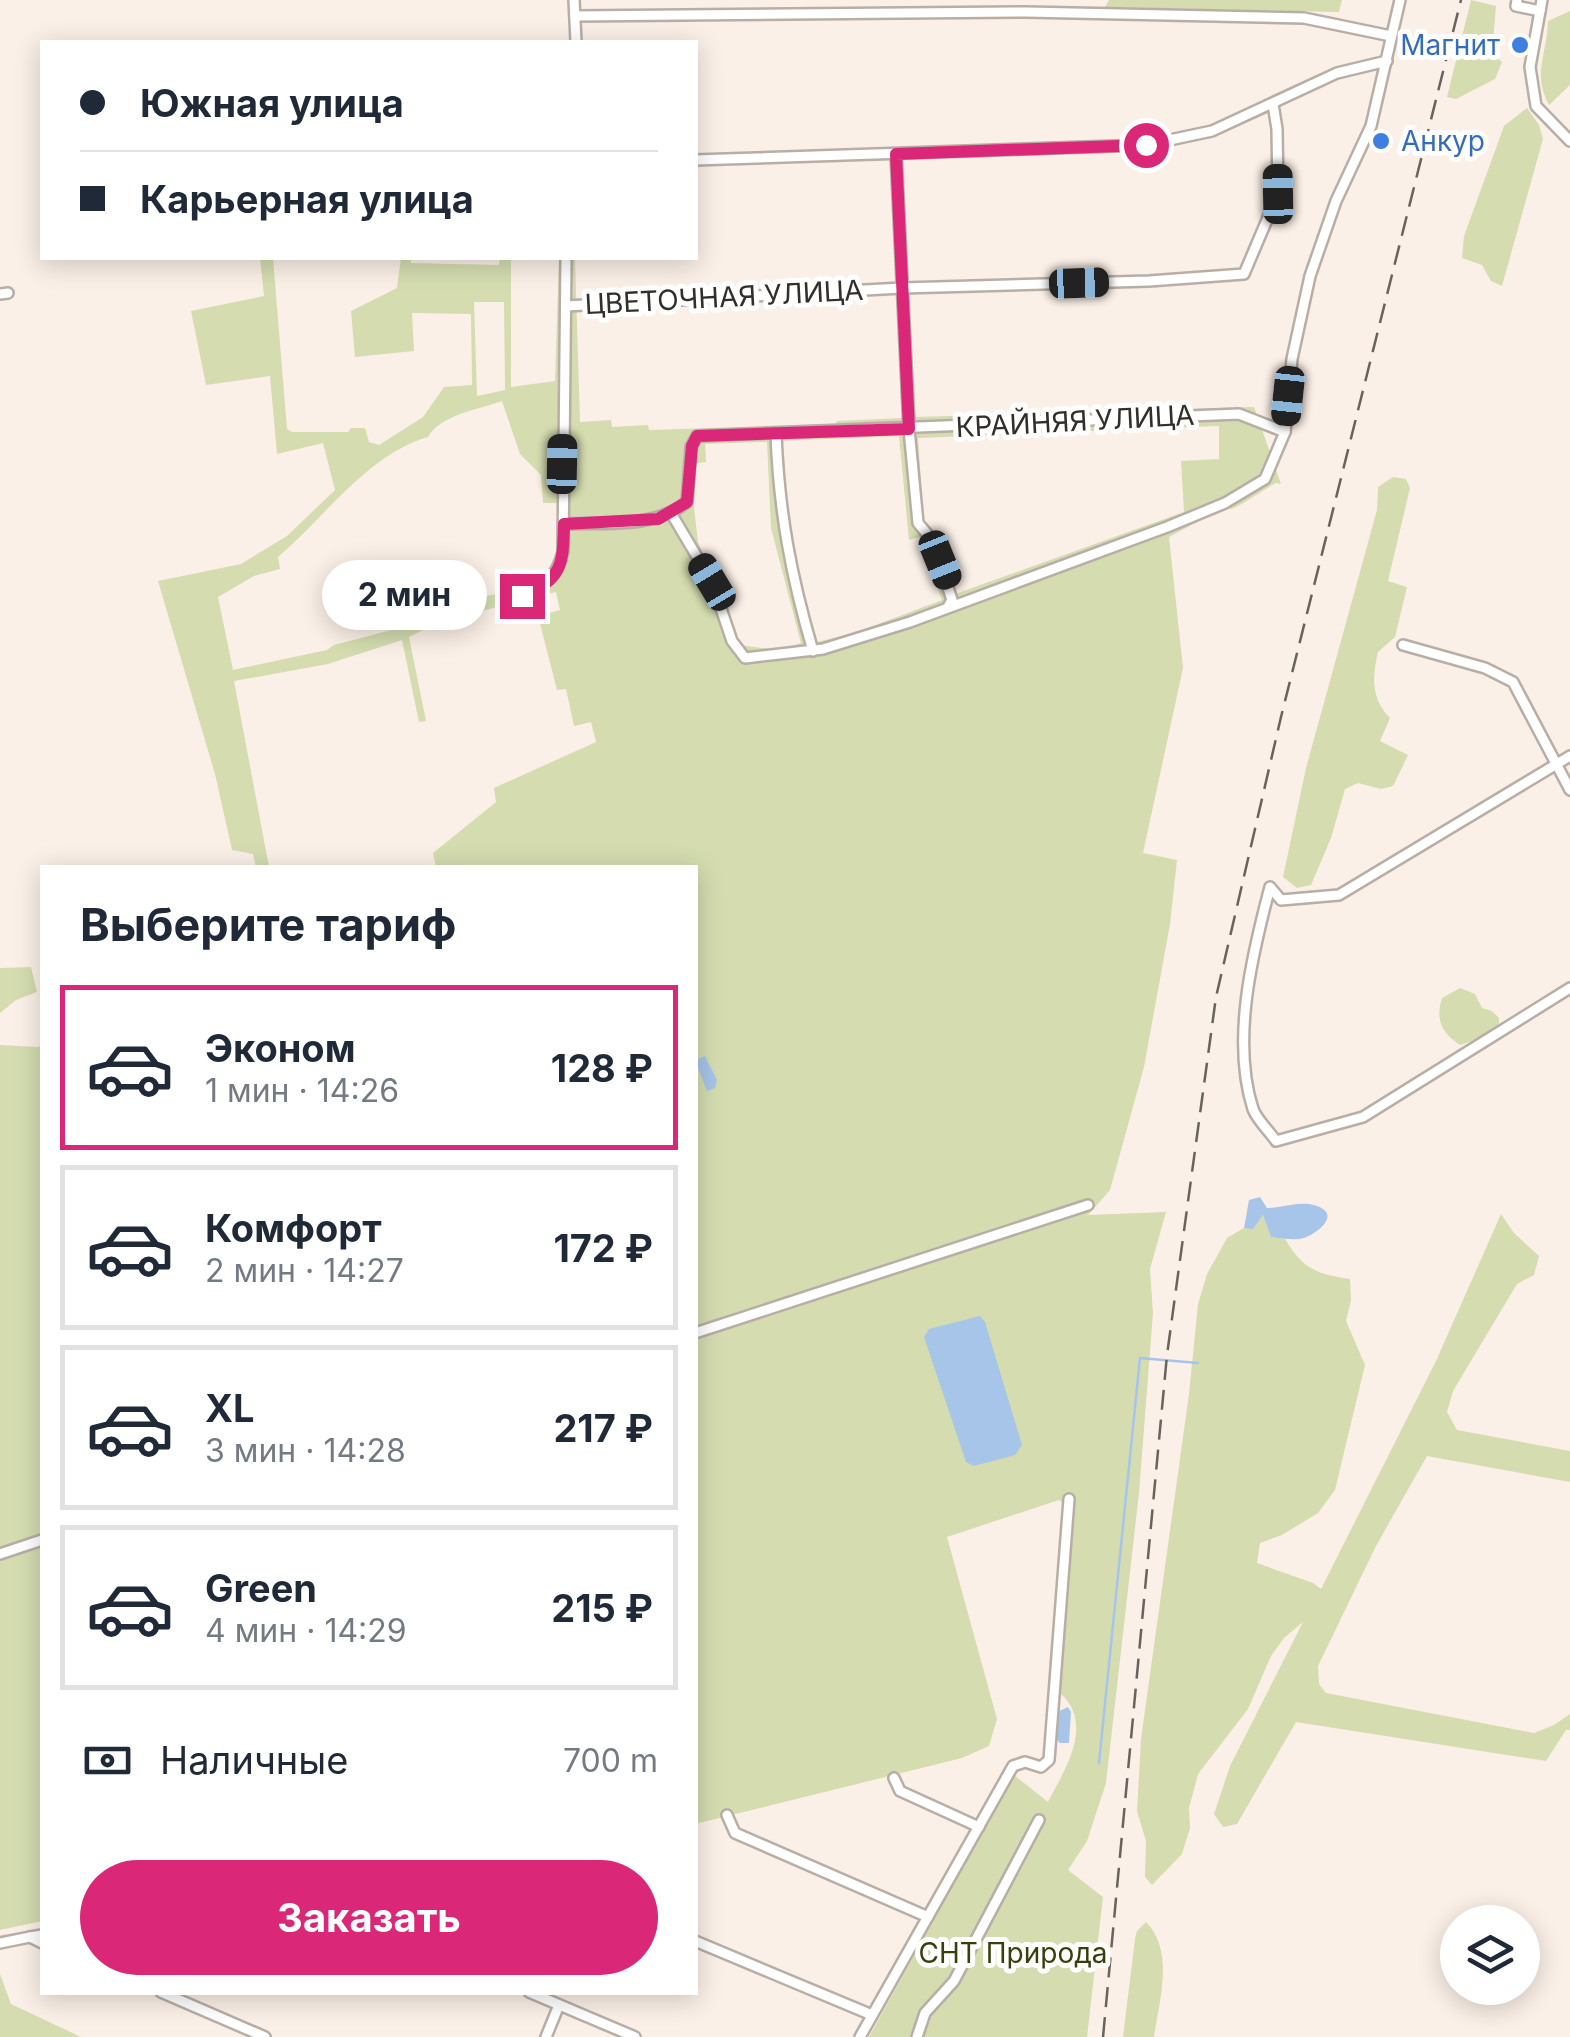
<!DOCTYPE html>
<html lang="ru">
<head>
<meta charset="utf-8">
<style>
	:root { --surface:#fff; --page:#f2f2f3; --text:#1f2937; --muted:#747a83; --line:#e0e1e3; --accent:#db2777 }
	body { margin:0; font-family:Inter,sans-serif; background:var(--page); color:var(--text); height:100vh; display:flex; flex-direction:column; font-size:38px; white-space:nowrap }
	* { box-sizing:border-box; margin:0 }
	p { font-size:32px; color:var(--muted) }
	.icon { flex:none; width:55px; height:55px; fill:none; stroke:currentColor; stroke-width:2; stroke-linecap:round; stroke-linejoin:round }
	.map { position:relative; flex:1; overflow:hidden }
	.drawer { position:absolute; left:40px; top:865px; width:658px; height:1130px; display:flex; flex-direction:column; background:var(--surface); border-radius:0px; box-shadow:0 5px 25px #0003 }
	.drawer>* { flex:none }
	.top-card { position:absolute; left:40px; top:40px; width:658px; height:220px; border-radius:0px; box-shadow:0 5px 25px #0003; display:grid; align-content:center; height:220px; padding:0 40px; background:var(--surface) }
	.fabs { position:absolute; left:1440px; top:1905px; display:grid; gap:20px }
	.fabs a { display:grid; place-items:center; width:100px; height:100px; border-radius:50%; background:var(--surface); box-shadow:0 5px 25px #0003; font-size:50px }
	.end { position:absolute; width:45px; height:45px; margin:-22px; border:12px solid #db2777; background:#fff; box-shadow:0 0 0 5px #fff }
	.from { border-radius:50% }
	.bubble { position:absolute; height:70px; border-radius:35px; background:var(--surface); box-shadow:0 5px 25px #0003; font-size:32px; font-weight:700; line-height:70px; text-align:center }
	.car { position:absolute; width:30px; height:60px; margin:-30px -15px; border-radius:12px; box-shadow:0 0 8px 2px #0007; background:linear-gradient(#222 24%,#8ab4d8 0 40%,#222 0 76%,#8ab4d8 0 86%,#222 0) }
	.top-card b { display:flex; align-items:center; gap:35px; height:95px; font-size:38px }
	.top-card b+b { border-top:2px solid var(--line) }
	.top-card i { width:25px; height:25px; background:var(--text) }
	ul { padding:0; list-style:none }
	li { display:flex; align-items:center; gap:30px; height:165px; margin:0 20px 15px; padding:0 20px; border:5px solid var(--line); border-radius:0px }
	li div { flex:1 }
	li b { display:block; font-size:38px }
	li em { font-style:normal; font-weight:700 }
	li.selected { border-color:var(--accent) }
	li>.icon { width:90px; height:90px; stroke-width:1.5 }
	h2 { padding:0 40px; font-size:45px; line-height:120px }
	.pay { display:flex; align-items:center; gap:25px; height:110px; padding:0 40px; font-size:38px }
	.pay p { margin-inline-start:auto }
	.primary-button { display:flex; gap:20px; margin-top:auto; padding:20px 40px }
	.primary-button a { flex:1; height:115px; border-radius:60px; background:var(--accent); color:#fff; font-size:40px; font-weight:700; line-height:115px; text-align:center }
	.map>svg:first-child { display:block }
</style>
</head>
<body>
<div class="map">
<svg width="1570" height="2037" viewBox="0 0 1570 2037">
	<rect width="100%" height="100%" fill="#fbf0e7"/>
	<!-- green -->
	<g fill="#d4dcb0" fill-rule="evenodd">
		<path d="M 1109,0 L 1342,0 L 1339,12 L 1105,7 Z"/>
		<path d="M 1471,0 L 1496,6 L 1492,54 L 1502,62 L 1495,79 L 1456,99 L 1447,97 Z"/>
		<path d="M 1570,11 L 1570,85 L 1549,105 C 1532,73 1547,55 1548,21 Z"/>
		<path d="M 1527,108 L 1539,125 L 1543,139 L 1502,286 L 1491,281 L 1482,265 L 1462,258 L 1464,236 L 1504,126 Z"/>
		<path d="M 260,258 L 273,258 L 287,429 L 292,432 L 348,432 L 351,428 L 365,428 L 369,442 L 379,445 L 423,417 L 444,387 L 472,385 L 471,314 L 412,313 L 414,351 L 355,357 L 351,311 L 397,288 L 401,258 L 411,258 L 411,263 L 499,265 L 500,258 L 511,258 L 511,387 L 555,381 L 559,258 L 575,258 L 580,422 L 611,420 L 612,427 L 648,425 L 649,430 L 836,424 L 837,421 L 903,418 L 899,301 L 909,299 L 916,417 L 1254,407 L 1281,484 L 1276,483 C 1264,489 1241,506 1231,509 L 1227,506 L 1169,537 L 1183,668 L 1143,853 L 1177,860 L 1170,924 L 1144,1067 L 1110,1190 L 1088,1215 L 1166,1212 L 1150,1269 L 1153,1313 L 1139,1493 L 1106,1783 L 1087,1841 L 1068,1870 L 1103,1897 L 1087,2037 L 869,2037 L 1014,1775 L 1048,1802 C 1065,1769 1095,1724 1060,1693 L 1073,1507 L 1059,1500 L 947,1537 L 997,1719 L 989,1746 L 962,1758 L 695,1824 L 695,868 L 436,867 L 433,853 L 496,802 L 494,788 L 596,742 L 591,722 L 574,726 L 566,689 L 557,690 L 538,616 L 560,610 L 556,592 L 439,622 L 409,637 L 426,721 L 419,722 L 402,640 L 328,664 L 234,681 L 269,867 L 256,868 L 253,854 L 232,850 L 215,774 L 158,581 L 241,564 L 287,536 L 335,490 L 323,443 L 277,454 L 270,376 L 206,385 L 191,311 L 264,296 ZM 474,302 L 504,302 L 505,390 L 477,396 ZM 502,401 L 520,454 L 541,475 L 543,503 L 557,503 L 558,563 L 537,586 L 396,614 L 399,628 L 334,645 L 327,650 L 233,670 L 218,597 L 254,576 L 280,569 L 278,557 C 324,518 368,454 428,437 C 440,415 480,409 502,401 ZM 1219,426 L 1219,459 L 1181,461 L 1184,512 L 955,594 L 942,556 L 939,532 L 924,529 L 918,438 ZM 899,436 L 909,540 L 919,537 L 942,600 L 857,632 L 813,643 L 782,525 L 779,441 ZM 767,442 L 771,528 L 801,643 L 779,650 L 739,645 L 698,542 L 689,464 L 706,462 L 705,444 Z"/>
		<path d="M 1393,477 L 1406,479 L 1410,488 L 1388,581 L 1407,587 L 1395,637 L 1378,652 C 1372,677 1371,699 1390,718 L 1380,741 L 1408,755 L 1393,786 L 1381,789 L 1358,783 L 1345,789 L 1331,838 L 1311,885 L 1297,888 L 1283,877 L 1306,768 L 1377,510 L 1378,487 Z"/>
		<path d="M 31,967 L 37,992 L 16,1000 L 0,1013 L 0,968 Z"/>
		<path d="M 1460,988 L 1475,994 L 1482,1008 L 1492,1011 L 1499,1018 L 1499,1024 L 1475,1040 L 1460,1045 C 1442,1033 1435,1020 1442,998 Z"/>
		<path d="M 0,1045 L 38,1047 L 42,1045 L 42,1921 L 0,1930 Z"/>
		<path d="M 1501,1214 L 1514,1233 L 1539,1256 L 1534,1275 L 1517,1284 L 1453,1391 L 1447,1412 L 1457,1430 L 1570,1451 L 1570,1482 L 1427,1456 L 1376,1546 L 1318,1666 L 1319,1684 L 1326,1693 L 1534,1733 L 1554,1725 L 1570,1714 L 1570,1730 L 1566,1730 L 1546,1761 L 1296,1722 L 1237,1824 L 1223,1827 L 1214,1814 L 1230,1766 L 1303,1622 L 1284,1638 L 1271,1656 L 1248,1709 L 1198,1774 L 1189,1808 L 1190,1828 L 1182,1854 L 1152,1885 L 1145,1877 L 1146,1841 L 1137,1811 L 1141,1739 L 1189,1394 L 1198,1304 L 1207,1274 L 1227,1238 L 1244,1228 L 1253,1228 L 1263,1215 L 1271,1237 L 1285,1239 C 1303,1269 1316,1274 1350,1279 L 1351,1300 L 1346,1321 L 1365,1365 L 1335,1490 L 1318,1513 L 1282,1535 L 1260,1543 L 1257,1563 L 1313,1583 L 1321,1589 L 1436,1361 Z"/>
		<path d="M 1146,1922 C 1175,1951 1159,2001 1154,2037 L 1123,2037 L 1135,1939 L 1137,1931 Z"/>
		<path d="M 0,1974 L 11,2004 L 81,2037 L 0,2037 Z"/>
	</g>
	<!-- water -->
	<g fill="#a6c5e9">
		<path d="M 705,1056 L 717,1080 L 715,1088 L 707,1091 L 696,1063 L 697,1059 Z"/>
		<path d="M 1260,1197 L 1267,1208 C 1284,1208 1300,1200 1317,1206 C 1342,1215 1316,1234 1304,1238 C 1294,1241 1281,1238 1271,1237 L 1263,1215 L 1253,1229 L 1244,1228 L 1249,1200 Z"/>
		<path d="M 980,1316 L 985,1322 L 1022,1445 L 1015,1455 L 974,1466 L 966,1462 L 924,1337 L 929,1329 Z"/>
		<path d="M 1068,1707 L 1071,1712 L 1069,1743 L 1060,1743 L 1056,1739 L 1057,1712 Z"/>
	</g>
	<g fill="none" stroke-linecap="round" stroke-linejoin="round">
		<!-- stream -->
		<path stroke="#a6c5e9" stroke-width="2.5" d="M 1099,1763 L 1140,1358 L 1198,1363"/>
		<!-- street casing -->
		<g stroke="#b8aea6" stroke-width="14">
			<g id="street">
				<path d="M 574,0 L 576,42"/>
				<path d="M 1517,0 L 1516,6 L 1540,11"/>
				<path d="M 1542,0 L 1530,67 L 1536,106 L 1570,141"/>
				<path d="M 575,16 L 1026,12 L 1304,18 L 1391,36"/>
				<path d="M 896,154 L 909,429 L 918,523 L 933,541 L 952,600 L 949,605"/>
				<path d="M 695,160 L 1146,145 L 1212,131 L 1337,73 L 1387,61"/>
				<path d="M 0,294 L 8,293"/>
				<path d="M 566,306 L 902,288 L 1149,281 L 1244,274 L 1278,194 L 1277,129 L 1273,104"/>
				<path d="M 776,434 C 779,512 791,576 813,651"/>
				<path d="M 671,513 L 712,582 L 732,641 L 745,658 L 823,649 L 910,622 L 1167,527 L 1225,503 L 1265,479 L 1285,432 L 1292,359 L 1310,276 L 1336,201 L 1371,126 L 1400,0"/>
				<path d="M 564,524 C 605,522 654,529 687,502 L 691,447 L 697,436 L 1239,414 L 1285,432"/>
				<path d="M 522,596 C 546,585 556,578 563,552 L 566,258"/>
				<path d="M 1403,645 L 1485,668 L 1513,682 L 1570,790"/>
				<path d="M 1570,756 L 1339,895 L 1281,900 L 1270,887 C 1252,955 1231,1041 1253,1109 C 1257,1120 1270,1132 1276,1141 L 1363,1117 L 1570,988"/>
				<path d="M 695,1333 L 1088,1205"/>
				<path d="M 0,1554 L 42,1540"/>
				<path d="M 894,1778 L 900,1791 L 979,1827"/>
				<path d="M 727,1815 L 735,1833 L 928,1917"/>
				<path d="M 42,1935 L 30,1937 L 42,1943"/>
				<path d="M 695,1941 L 872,2015"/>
				<path d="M 0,1943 L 30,1937"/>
				<path d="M 161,1992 L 265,2037"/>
				<path d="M 529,1992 L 635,2037"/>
				<path d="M 546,2037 L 559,2005"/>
				<path d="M 860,2037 L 1013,1766 L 1025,1762 L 1041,1767 L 1049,1760 L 1069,1499"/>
				<path d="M 917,2037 L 925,2013 L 954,1981 L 1039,1820"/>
			</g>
		</g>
		<!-- street -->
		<use href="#street" stroke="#fff" stroke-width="9"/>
		<!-- rail -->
		<path stroke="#69635e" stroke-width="2.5" stroke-dasharray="20 10" stroke-linecap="butt" d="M 1103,2037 L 1167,1355 L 1216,997 L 1281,717 L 1461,0"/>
	</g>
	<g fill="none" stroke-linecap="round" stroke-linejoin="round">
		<!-- route -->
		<path stroke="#db2777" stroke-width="12" d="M 522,596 C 562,578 563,567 564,524 L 658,519 L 687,502 L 692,446 L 697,436 L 909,429 L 896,154 L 1146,145"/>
	</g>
	<!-- markers -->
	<g fill="#3f7fe0" stroke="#fff" stroke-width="4">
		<circle cx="1520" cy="45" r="10"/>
		<circle cx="1381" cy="141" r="10"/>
	</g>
	<g text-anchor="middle" stroke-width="10" stroke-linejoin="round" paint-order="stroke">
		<!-- shop labels -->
		<g font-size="28" fill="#366cbe" stroke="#fff" text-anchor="end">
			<text x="1500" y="55">Магнит</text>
			<text x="1401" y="151" text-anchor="start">Анкур</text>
		</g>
		<!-- street labels -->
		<g font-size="28" fill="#322e2a" stroke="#fff">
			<text transform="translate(724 297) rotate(-3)" y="10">ЦВЕТОЧНАЯ УЛИЦА</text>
			<text transform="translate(1075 421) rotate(-3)" y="10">КРАЙНЯЯ УЛИЦА</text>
		</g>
		<!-- park labels -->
		<g font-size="28" fill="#3a3f0a" stroke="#fff">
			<text x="1013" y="1963">СНТ Природа</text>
		</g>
	</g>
</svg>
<div class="fabs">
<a><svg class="icon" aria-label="layers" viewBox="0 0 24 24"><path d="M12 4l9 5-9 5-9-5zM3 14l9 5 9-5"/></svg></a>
</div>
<i class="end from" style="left:1146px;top:145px"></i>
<i class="end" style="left:522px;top:596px"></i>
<div class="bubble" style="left:322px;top:560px;width:165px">2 мин</div>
<i class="car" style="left:1278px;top:194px;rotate:359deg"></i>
<i class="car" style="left:1079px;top:283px;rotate:88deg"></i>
<i class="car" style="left:1288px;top:396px;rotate:186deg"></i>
<i class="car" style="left:562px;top:464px;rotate:1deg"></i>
<i class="car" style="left:940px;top:560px;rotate:158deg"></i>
<i class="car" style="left:712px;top:582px;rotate:329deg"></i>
<div class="top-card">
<b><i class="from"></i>Южная улица</b>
<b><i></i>Карьерная улица</b>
</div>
<section class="drawer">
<h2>Выберите тариф</h2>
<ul>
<li class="selected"><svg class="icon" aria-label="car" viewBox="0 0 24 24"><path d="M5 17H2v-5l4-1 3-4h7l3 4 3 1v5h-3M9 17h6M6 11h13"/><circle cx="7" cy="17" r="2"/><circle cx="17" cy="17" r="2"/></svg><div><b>Эконом</b><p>1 мин · 14:26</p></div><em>128 ₽</em></li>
<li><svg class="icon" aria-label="car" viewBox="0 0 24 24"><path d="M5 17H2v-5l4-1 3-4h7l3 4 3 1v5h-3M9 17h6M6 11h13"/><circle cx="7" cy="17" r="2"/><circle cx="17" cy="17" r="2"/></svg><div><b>Комфорт</b><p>2 мин · 14:27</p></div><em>172 ₽</em></li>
<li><svg class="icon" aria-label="car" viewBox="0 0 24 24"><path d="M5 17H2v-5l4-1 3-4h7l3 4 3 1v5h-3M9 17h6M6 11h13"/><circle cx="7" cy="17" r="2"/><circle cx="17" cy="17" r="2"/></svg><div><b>XL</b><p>3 мин · 14:28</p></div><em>217 ₽</em></li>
<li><svg class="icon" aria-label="car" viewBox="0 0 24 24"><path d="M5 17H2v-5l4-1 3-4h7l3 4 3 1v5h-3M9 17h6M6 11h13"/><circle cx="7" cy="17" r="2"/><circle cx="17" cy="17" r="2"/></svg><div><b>Green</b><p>4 мин · 14:29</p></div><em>215 ₽</em></li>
</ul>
<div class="pay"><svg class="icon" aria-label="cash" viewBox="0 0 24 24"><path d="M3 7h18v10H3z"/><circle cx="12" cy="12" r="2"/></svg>Наличные<p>700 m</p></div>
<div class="primary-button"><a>Заказать</a></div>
</section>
</div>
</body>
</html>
